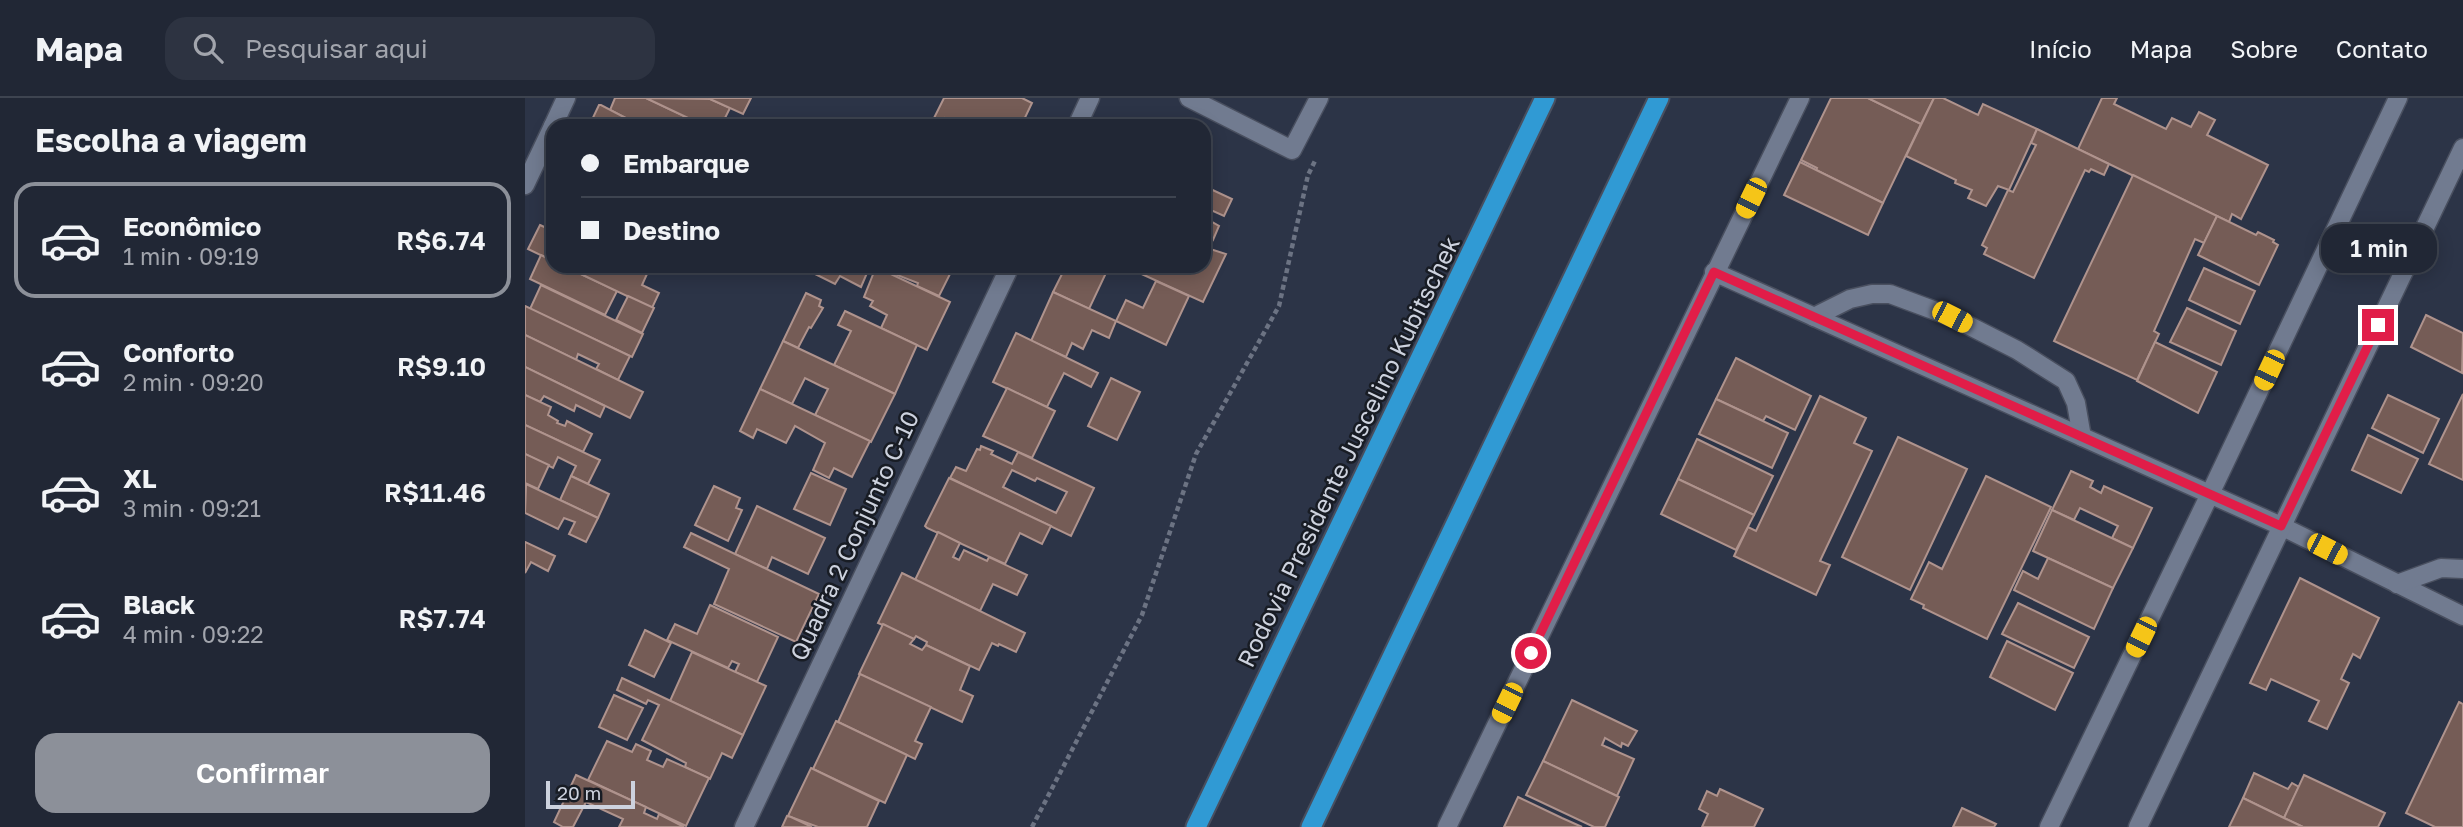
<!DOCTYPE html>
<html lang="pt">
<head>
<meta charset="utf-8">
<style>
	:root { --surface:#212735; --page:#2d3341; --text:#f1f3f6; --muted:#a2a5ad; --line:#3e4450; --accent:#8c9099 }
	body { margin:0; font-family:"Golos Text",sans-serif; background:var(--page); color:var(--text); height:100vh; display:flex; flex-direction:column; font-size:26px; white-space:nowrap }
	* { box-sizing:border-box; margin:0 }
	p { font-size:23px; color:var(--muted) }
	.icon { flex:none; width:38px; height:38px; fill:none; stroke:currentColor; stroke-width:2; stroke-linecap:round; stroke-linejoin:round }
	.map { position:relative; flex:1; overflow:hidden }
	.details { display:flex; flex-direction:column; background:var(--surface); width:525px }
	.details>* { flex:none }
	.banner { position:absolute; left:21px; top:21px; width:665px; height:154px; border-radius:21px; box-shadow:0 4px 18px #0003,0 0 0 2px var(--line); display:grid; align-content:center; height:154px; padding:0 35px; background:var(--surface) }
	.scale { position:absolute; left:21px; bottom:18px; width:89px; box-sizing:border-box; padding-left:7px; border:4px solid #cdd2de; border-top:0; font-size:19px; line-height:24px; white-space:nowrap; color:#cdd2de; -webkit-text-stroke:5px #181c24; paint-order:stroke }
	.end { position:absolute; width:32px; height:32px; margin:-16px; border:9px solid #e11d48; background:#fff; box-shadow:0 0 0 4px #fff }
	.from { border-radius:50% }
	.bubble { position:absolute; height:49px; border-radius:21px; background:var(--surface); box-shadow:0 4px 18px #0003,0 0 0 2px var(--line); font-size:23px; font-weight:600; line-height:49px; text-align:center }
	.car { position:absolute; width:21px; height:42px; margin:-21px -10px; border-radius:9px; box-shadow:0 0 5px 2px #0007; background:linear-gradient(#f5c518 24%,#345 0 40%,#f5c518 0 76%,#345 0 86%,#f5c518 0) }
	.banner b { display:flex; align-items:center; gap:24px; height:66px; font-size:26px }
	.banner b+b { border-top:2px solid var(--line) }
	.banner i { width:18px; height:18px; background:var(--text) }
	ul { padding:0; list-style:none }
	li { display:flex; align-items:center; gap:21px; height:116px; margin:0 14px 10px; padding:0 21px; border:4px solid transparent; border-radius:21px }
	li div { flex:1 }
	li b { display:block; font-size:26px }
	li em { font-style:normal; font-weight:600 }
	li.current { border-color:var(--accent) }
	li>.icon { width:63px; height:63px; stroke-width:1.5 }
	h2 { padding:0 35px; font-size:32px; line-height:84px }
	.button { display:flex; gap:14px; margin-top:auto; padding:14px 35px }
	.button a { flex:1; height:80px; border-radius:21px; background:var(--accent); color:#fff; font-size:28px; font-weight:600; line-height:80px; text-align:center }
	header { display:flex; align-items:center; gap:42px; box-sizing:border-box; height:98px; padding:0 35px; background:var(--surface); border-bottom:2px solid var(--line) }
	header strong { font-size:33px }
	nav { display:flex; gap:38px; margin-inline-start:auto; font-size:24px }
	.search { width:490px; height:63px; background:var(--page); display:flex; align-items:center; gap:18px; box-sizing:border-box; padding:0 24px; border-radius:21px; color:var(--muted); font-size:26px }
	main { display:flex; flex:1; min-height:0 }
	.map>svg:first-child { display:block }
</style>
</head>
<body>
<header>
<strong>Mapa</strong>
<div class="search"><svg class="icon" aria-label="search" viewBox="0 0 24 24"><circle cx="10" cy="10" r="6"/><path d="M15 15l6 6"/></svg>Pesquisar aqui</div>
<nav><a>Início</a><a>Mapa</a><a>Sobre</a><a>Contato</a></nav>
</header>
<main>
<section class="details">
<h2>Escolha a viagem</h2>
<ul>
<li class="current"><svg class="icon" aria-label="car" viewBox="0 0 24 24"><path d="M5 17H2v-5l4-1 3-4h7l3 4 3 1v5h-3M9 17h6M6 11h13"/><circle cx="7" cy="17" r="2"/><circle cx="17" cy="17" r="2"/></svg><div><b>Econômico</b><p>1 min · 09:19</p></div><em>R$6.74</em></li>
<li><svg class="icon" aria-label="car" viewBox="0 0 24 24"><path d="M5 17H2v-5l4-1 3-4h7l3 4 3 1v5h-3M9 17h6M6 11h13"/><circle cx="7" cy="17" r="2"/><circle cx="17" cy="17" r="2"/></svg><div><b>Conforto</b><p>2 min · 09:20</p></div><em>R$9.10</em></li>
<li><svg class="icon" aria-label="car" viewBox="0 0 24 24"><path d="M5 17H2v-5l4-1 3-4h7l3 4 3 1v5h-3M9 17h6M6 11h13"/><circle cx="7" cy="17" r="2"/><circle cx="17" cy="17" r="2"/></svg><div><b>XL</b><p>3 min · 09:21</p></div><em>R$11.46</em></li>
<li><svg class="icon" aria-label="car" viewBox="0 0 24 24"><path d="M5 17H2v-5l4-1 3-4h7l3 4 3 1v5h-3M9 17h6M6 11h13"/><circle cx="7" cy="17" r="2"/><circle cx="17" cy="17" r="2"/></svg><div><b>Black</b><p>4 min · 09:22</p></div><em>R$7.74</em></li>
</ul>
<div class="button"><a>Confirmar</a></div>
</section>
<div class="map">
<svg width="1938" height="729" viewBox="0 0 1938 729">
	<rect width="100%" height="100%" fill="#2c3447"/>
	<!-- building -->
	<g fill="#755c56" stroke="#af938d" stroke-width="2" fill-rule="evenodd">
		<path d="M 90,0 L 121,0 L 178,27 L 116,28 L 85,12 Z"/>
		<path d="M 121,0 L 185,1 L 205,10 L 196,28 L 180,28 Z"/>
		<path d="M 183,0 L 226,0 L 218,16 Z"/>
		<path d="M 419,0 L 497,0 L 507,5 L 496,28 L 436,28 L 420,20 L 417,24 L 409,20 Z"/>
		<path d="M 1306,0 L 1343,0 L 1396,26 L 1358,105 L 1291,72 L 1292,70 L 1276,62 Z"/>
		<path d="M 1343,0 L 1409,0 L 1396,26 Z"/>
		<path d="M 1409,0 L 1418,0 L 1453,17 L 1458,6 L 1512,31 L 1484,92 L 1473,88 L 1461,108 L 1443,100 L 1447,92 L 1430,85 L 1431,82 L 1381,58 Z"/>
		<path d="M 1577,0 L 1592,0 L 1589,6 L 1641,31 L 1647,20 L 1666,29 L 1674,14 L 1690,22 L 1682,37 L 1743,67 L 1716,121 L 1707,116 L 1704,124 L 1553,51 Z"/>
		<path d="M 74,7 L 76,7 L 116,28 L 64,28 Z"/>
		<path d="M 1512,31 L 1584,66 L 1579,77 L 1566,71 L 1564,74 L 1560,72 L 1509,180 L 1459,156 L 1462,150 L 1457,147 L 1483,92 L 1488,94 L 1511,47 L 1506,45 Z"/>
		<path d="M 1275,64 L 1358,105 L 1343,137 L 1259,97 Z"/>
		<path d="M 1608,77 L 1692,118 L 1679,145 L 1670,141 L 1629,233 L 1634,236 L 1612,282 L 1529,243 Z"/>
		<path d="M 679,88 L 707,101 L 699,118 L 686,112 L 682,121 L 694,128 L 688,142 L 679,137 Z"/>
		<path d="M 1692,118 L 1731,137 L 1733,134 L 1749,142 L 1748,144 L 1753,147 L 1734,187 L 1673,157 Z"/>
		<path d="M 15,127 L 28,133 L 28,163 L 3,151 Z"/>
		<path d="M 679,149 L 701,156 L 678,204 L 599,168 L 650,168 L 656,171 L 657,168 L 679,168 Z"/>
		<path d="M 16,157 L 28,163 L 28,168 L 39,168 L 92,193 L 80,217 L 5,181 Z"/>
		<path d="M 39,168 L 91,168 L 97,171 L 98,168 L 103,168 L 122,176 L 117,187 L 134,195 L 127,210 Z"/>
		<path d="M 294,168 L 345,168 L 336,189 L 315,178 L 310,186 L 290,176 Z"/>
		<path d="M 349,168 L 429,168 L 414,198 L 392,188 L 393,185 Z"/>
		<path d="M 541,168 L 567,168 L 581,175 L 564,211 L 528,194 Z"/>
		<path d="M 351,169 L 425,204 L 402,252 L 356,230 L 362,217 L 345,208 L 348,203 L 339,199 Z"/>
		<path d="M 1679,170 L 1730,193 L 1715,226 L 1664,202 Z"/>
		<path d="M 631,183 L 664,198 L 641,247 L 591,223 L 601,202 L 618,210 Z"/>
		<path d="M 16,187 L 118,236 L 107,259 L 5,211 Z"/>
		<path d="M 528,194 L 591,223 L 584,240 L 567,232 L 558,251 L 547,245 L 541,259 L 506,243 Z"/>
		<path d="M 281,195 L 296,202 L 294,208 L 298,210 L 286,230 L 284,229 L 273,250 L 258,243 Z"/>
		<path d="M 103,198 L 129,210 L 117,235 L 91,222 Z"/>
		<path d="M 0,208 L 105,258 L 93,282 L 71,271 L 74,266 L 53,256 L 51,262 L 0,237 Z"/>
		<path d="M 1662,210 L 1711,233 L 1696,267 L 1645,244 Z"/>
		<path d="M 320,213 L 392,247 L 370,296 L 309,267 L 326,233 L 313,227 Z"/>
		<path d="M 1901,217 L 1938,235 L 1937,275 L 1886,249 Z"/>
		<path d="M 491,235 L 573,275 L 566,289 L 539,275 L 522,309 L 468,284 Z"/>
		<path d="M 0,237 L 118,294 L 105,320 L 0,269 Z"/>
		<path d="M 258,243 L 370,296 L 346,344 L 290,317 L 303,291 L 296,288 L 280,280 L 267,306 L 235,291 Z"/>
		<path d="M 1630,244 L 1692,274 L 1673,315 L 1612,283 Z"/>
		<path d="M 1211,260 L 1286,298 L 1270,332 L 1241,318 L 1238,323 L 1191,301 Z"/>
		<path d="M 0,269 L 80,308 L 75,319 L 51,307 L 49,313 L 19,298 L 15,304 L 0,297 Z"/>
		<path d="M 586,280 L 615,294 L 592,342 L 563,328 Z"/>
		<path d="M 482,290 L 530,313 L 507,360 L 458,338 Z"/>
		<path d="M 235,291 L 345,343 L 327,379 L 309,370 L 304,380 L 288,372 L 300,345 L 270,328 L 261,345 L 232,331 L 228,340 L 215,333 Z"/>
		<path d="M 1938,296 L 1938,382 L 1904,366 Z"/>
		<path d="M 0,297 L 26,309 L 23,317 L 33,323 L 32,325 L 40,328 L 42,323 L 67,336 L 58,354 L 0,327 Z"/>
		<path d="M 1863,297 L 1914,321 L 1898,355 L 1847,330 Z"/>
		<path d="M 1295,298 L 1341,320 L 1329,345 L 1347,353 L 1295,463 L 1305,467 L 1291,497 L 1209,458 L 1223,429 L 1231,433 Z"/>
		<path d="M 1191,301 L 1263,335 L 1247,370 L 1174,336 Z"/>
		<path d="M 0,327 L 75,362 L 63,386 L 46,378 L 51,368 L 33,359 L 28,370 L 0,356 Z"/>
		<path d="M 1843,337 L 1893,361 L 1876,395 L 1827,372 Z"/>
		<path d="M 1373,339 L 1442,371 L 1385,492 L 1317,459 Z"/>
		<path d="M 1172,341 L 1248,378 L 1229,417 L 1153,381 Z"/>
		<path d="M 456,348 L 468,353 L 466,356 L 487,366 L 493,354 L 569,390 L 546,438 L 425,380 L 431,369 L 441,373 L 452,351 L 455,352 ZM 487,372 L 510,383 L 512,380 L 542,394 L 531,415 L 478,389 Z"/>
		<path d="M 0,356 L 24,367 L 13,391 L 0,385 Z"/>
		<path d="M 1546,373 L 1568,383 L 1565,389 L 1576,395 L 1579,388 L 1627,410 L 1608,450 L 1587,440 L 1593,428 L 1555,410 L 1549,422 L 1527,412 Z"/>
		<path d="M 286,375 L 321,391 L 305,427 L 269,411 Z"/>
		<path d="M 46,378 L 84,396 L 73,420 L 35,402 Z"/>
		<path d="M 1461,378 L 1526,409 L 1462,541 L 1398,510 L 1399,507 L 1386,501 L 1404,464 L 1417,471 Z"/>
		<path d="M 424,380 L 526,428 L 517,446 L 495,435 L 480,466 L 402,430 L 400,428 Z"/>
		<path d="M 1153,381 L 1229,417 L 1211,452 L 1136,416 Z"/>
		<path d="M 1,386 L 73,420 L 61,444 L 44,436 L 50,424 L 39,420 L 33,431 L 0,415 Z"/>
		<path d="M 189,388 L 215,400 L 211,410 L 217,412 L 203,443 L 170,427 Z"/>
		<path d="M 232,408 L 300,440 L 283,476 L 247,459 L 242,471 L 210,456 Z"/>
		<path d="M 1527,412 L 1608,450 L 1588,490 L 1508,453 Z"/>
		<path d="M 413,434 L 435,445 L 428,459 L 434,462 L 439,452 L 462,463 L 464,459 L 502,477 L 492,497 L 468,486 L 455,513 L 390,482 Z"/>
		<path d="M 166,435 L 294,496 L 271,544 L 189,506 L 204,471 L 159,449 Z"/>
		<path d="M 0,444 L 30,458 L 23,473 L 6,464 L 0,475 Z"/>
		<path d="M 1523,460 L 1588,490 L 1569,531 L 1489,492 L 1498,473 L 1513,481 Z"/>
		<path d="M 377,475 L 500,535 L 491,554 L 474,546 L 473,548 L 467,545 L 454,572 L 401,547 L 402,544 L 391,538 L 389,541 L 353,525 Z"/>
		<path d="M 1775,480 L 1854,520 L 1835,560 L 1828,556 L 1816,581 L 1824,585 L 1802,631 L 1784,623 L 1794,603 L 1746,581 L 1741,592 L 1725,585 Z"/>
		<path d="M 1493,505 L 1564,539 L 1549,570 L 1477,536 Z"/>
		<path d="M 185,507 L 253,539 L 232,584 L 210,574 L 214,566 L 207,563 L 203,570 L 142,542 L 150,526 L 172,536 Z"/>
		<path d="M 358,526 L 389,541 L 385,546 L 397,552 L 401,547 L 445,568 L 435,592 L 448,598 L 437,624 L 334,576 Z"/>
		<path d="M 120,532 L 146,545 L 129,579 L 104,567 Z"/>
		<path d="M 1482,543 L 1548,575 L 1530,612 L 1465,579 Z"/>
		<path d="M 167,554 L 241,588 L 218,637 L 145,603 Z"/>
		<path d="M 335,576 L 406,609 L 390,643 L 397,646 L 390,661 L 313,624 Z"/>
		<path d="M 97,580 L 218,637 L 207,660 L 197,655 L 185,681 L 160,669 L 161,665 L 117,642 L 134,607 L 123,602 L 121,606 L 92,592 Z"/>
		<path d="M 89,597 L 118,610 L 102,642 L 74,629 Z"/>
		<path d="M 1047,602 L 1112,633 L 1103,648 L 1097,645 L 1096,649 L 1080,640 L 1077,647 L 1109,661 L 1092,698 L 1018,663 Z"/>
		<path d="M 1934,604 L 1938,606 L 1938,729 L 1910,729 L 1881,715 Z"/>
		<path d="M 311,623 L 382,657 L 360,705 L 288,671 Z"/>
		<path d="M 82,643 L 107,654 L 111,646 L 126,653 L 122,662 L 138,669 L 142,661 L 184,680 L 161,728 L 63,682 Z"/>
		<path d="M 1018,663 L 1094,699 L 1080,729 L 1069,729 L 1001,697 Z"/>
		<path d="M 286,670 L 354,703 L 342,729 L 293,729 L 263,718 Z"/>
		<path d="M 1729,675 L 1763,691 L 1767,685 L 1774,689 L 1759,720 L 1718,700 Z"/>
		<path d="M 51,677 L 121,709 L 119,715 L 132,721 L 134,716 L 159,729 L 94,729 L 98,721 L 61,704 L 48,729 L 38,729 L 29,724 Z"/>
		<path d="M 1779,677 L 1860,715 L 1853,729 L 1778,729 L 1759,720 Z"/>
		<path d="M 1195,691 L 1238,711 L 1229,729 L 1177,729 L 1183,716 L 1174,711 L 1182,693 L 1192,698 Z"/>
		<path d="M 993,699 L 1037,720 L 1057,729 L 979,729 Z"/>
		<path d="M 1718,700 L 1759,720 L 1778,729 L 1704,729 Z"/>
		<path d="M 1437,710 L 1471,726 L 1469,729 L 1428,729 Z"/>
		<path d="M 262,718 L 266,719 L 287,729 L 257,729 Z"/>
	</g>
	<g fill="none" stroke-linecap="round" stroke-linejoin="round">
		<!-- service casing -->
		<g stroke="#494f5f" stroke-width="21">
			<path id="service" d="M 1289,219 L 1325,201 L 1347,196 L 1365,196 L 1427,219 L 1492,252 L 1541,283 L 1551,305 L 1557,339"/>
		</g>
		<!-- minor casing -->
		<g stroke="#494f5f" stroke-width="21">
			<g id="minor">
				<path d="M 664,0 L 767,52 L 794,0"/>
				<path d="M 28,28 L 41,0"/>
				<path d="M 552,28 L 565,0"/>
				<path d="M 0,87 L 28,28"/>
				<path d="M 1189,174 L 1756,428 L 1938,518"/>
				<path d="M 1872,486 L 1916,470 L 1938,471"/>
				<path d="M 219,729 L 485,168"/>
				<path d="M 922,729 L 1275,0"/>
				<path d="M 1524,729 L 1685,396 L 1873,0"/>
				<path d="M 1613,729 L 1938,50"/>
			</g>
		</g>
		<!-- trunk casing -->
		<g stroke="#494f5f" stroke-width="23">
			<g id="trunk">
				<path d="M 671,729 L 1020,0"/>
				<path d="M 786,729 L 1134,0"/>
			</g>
		</g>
		<!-- path -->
		<path stroke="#6c7383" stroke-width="4.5" stroke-dasharray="5 3.5" stroke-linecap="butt" d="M 507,729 L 617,517 L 671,356 L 754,208 L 783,77 L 790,63"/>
		<!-- service -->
		<use href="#service" stroke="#717b90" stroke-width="18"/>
		<!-- minor -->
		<use href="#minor" stroke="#717b90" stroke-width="18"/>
		<!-- trunk -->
		<use href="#trunk" stroke="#309ad4" stroke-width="19"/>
	</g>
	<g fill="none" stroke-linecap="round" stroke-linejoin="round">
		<!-- route -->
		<path stroke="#e11d48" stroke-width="9" d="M 1006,555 L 1189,174 L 1756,428 L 1853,227"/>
	</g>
	<g text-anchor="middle" stroke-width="5" stroke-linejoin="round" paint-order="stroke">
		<!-- street labels -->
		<g font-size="24" fill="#cdd2de" stroke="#181c24">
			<text transform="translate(824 354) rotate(-64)" y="8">Rodovia Presidente Juscelino Kubitschek</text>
			<text transform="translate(330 438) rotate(-65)" y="8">Quadra 2 Conjunto C-10</text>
		</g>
	</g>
</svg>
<div class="scale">20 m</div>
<i class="end from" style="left:1006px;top:555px"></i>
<i class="end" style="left:1853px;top:227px"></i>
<div class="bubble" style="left:1796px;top:126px;width:116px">1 min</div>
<i class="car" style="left:1226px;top:100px;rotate:206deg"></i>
<i class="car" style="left:1427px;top:219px;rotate:117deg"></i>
<i class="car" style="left:1744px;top:272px;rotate:205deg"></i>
<i class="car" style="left:1802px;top:451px;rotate:117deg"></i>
<i class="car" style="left:1616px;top:539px;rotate:206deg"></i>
<i class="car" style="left:982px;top:605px;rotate:206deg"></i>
<div class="banner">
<b><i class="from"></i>Embarque</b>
<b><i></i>Destino</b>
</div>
</div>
</main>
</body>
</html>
